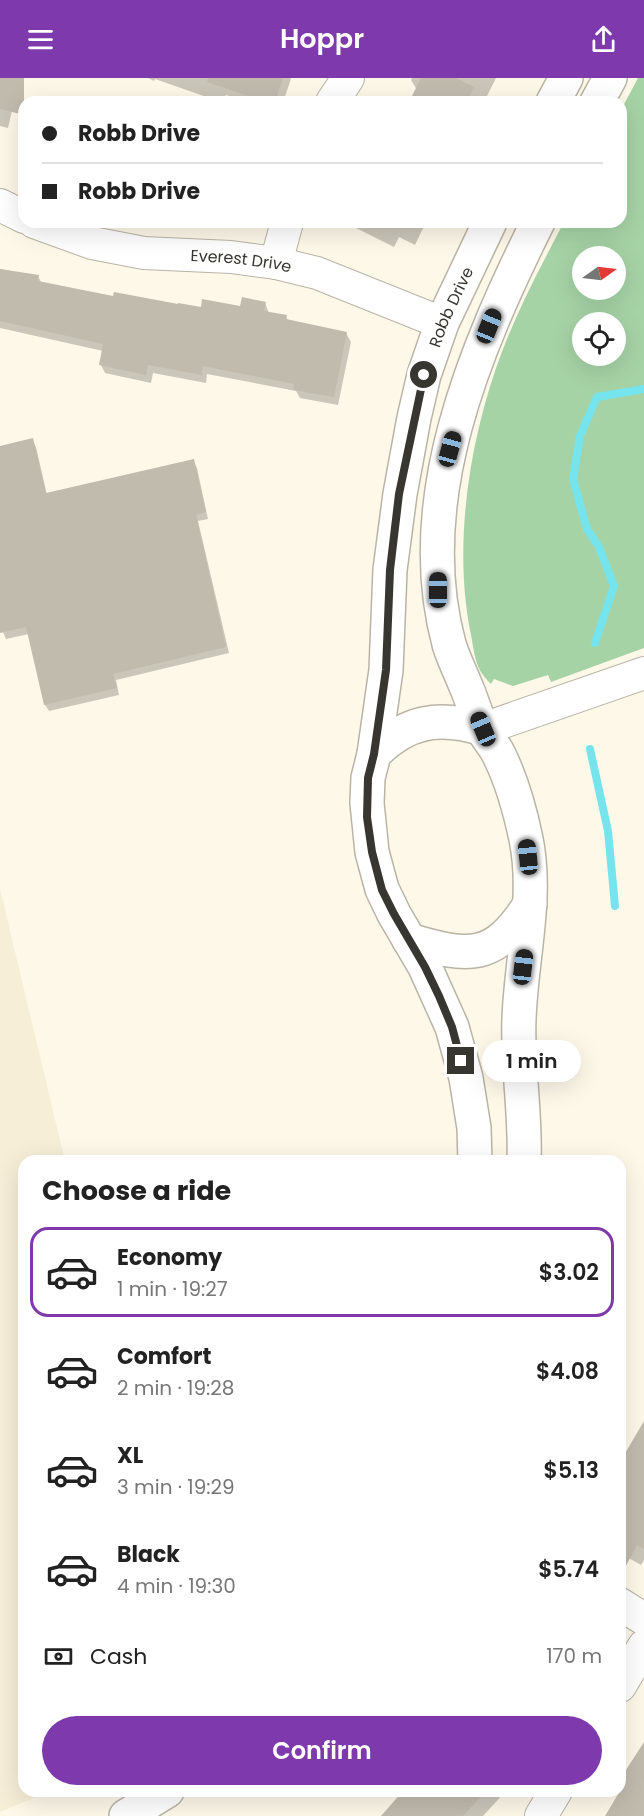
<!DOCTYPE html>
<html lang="en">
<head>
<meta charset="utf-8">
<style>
	:root { --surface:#fff; --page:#f2f2f2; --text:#222; --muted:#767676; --line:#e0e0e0; --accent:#7e39ac }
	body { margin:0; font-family:Poppins,sans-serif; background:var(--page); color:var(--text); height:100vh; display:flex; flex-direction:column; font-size:22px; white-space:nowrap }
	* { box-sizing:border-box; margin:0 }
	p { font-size:20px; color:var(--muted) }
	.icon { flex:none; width:33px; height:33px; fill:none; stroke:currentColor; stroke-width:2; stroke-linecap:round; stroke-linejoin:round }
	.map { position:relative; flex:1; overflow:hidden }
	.drawer { position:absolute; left:18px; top:1077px; width:608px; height:642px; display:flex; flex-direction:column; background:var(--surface); border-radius:18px; box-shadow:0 6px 24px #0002 }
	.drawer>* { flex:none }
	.hud { position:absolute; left:18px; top:18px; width:609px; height:132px; border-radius:18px; box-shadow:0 6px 24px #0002; display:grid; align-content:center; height:132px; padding:0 24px; background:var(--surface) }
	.needle { width:39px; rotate:76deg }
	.fabs { position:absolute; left:572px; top:168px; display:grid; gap:12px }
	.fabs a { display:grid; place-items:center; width:54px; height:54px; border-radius:50%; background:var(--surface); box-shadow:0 6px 24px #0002; font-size:30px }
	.end { position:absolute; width:27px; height:27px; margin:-14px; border:8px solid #383630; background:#fff; box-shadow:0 0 0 3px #fff }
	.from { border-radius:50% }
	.bubble { position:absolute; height:42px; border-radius:21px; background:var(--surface); box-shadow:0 6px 24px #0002; font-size:20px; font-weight:600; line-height:42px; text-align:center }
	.car { position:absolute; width:18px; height:36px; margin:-18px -9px; border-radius:8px; box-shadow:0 0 4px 2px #0007; background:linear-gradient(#222 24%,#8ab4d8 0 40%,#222 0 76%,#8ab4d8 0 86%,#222 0) }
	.hud b { display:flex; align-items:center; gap:21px; height:57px; font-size:22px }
	.hud b+b { border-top:2px solid var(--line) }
	.hud i { width:15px; height:15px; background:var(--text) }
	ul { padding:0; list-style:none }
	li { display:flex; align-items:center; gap:18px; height:90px; margin:0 12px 9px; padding:0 12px; border:3px solid transparent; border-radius:18px }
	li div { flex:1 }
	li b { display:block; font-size:22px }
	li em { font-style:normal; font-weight:600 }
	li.current { border-color:var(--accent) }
	li>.icon { width:54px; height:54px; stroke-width:1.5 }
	h2 { padding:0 24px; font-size:27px; line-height:72px }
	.pay { display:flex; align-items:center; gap:15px; height:66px; padding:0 24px; font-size:22px }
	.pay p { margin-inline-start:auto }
	.primary-button { display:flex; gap:12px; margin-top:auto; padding:12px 24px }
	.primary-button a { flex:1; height:69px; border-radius:36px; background:var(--accent); color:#fff; font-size:24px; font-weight:600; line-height:69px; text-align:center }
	header { display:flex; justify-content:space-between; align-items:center; height:78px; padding:0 24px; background:var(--accent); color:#fff; font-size:27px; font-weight:600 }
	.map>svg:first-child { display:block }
</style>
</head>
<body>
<header><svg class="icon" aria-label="menu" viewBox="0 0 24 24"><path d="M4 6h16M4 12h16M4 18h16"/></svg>Hoppr<svg class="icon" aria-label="share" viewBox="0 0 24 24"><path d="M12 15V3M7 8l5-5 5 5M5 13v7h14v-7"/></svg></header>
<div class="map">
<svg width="644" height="1738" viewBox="0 0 644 1738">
	<rect width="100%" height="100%" fill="#fef8e9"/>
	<!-- built -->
	<path fill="#f7eed8" d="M 0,811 L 65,1083 L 24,1083 L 24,1713 L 50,1713 L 0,1734 Z"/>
	<!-- green -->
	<path fill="#a6d3a6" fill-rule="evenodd" d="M 638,0 L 644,0 L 644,570 L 551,604 L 548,597 L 513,608 L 494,601 L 491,606 C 486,601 480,594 478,588 C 474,578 473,567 471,557 C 452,466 470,357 503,271 C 520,227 542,186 564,144 L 621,144 L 621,32 ZM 582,178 L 615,178 L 615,212 L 582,212 ZM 582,244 L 615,244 L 615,278 L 582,278 Z"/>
	<!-- shadow -->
	<g fill="#0003">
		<path d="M 0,0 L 15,0 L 18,7 L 8,50 L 0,48 Z"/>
		<path d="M 148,0 L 290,0 L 291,1 L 283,24 L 247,24 L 226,17 L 221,24 L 155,1 L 154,3 Z"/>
		<path d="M 412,0 L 496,0 L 484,24 L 411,24 L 417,12 L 411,2 Z"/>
		<path d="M 24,44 L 24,77 L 18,67 Z"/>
		<path d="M 344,144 L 426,144 L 415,167 L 399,159 L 394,169 Z"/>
		<path d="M 0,191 L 38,198 L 42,206 L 114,219 L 202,231 L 241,230 L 265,225 L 269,235 L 286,238 L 288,243 L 346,255 L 351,264 L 338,327 L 300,320 L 296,313 L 207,296 L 206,305 L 153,295 L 151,305 L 105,295 L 101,287 L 103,273 L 0,250 Z"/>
		<path d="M 32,362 L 36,369 L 47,417 L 193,383 L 197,390 L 208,441 L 198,443 L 229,575 L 116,602 L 119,617 L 49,633 L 45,627 L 29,556 L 6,561 L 0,547 L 0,370 Z"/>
		<path d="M 644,1346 L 644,1482 L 641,1487 L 620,1475 L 620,1388 Z"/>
		<path d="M 417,1713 L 506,1713 L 483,1738 L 383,1738 Z"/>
	</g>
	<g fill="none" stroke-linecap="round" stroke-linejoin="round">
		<!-- stream -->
		<g stroke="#75e4ed" stroke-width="8">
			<path d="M 595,565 L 614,508 L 599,469 L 587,451 L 573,401 L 580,358 L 597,319 L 644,311"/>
			<path d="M 590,671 L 608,753 L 615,828"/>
		</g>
	</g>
	<!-- building -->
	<g fill="#c0bbad">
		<path d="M 0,0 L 24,0 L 24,37 L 0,31 Z"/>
		<path d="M 208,0 L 283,0 L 275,24 L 266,24 L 207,4 Z"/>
		<path d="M 421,0 L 456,0 L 474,9 L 466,24 L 409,24 Z"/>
		<path d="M 0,191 L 39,197 L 38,203 L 113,218 L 114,214 L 178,226 L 178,225 L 201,229 L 202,221 L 240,228 L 242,219 L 266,224 L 264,233 L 287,237 L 286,241 L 347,254 L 334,319 L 293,312 L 294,306 L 203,288 L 202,297 L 148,287 L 146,297 L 99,287 L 103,266 L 0,243 Z"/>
		<path d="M 33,360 L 46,415 L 194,381 L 206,434 L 196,437 L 226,569 L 113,596 L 117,610 L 44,627 L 26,549 L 0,555 L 0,368 Z"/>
		<path d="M 644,1343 L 644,1471 L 637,1467 L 620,1499 L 620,1384 Z"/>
		<path d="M 644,1664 L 644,1738 L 605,1738 L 620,1713 L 620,1688 L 626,1692 Z"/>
		<path d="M 403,1713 L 486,1713 L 463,1738 L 381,1738 Z"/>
	</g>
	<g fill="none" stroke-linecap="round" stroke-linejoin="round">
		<!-- minor casing -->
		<g stroke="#b9b4a6" stroke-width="34">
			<g id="minor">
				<path d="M 332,24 L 348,0"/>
				<path d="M 0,127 L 24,139"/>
				<path id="s1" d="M 34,144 L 92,165 L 144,175 L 231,179 L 276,185 L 317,195 L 442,245"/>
				<path d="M 276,185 L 287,144"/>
				<path d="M 483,651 L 644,595"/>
				<path d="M 620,1526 L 644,1541"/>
				<path d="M 620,1608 L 644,1568"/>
				<path d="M 541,1738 L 556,1713"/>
			</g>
		</g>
		<!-- tertiary casing -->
		<g stroke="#b9b4a6" stroke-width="36">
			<g id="tertiary">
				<path d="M 553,24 L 566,0"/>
				<path d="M 597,24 L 610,0"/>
				<path d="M 374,676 C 406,643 439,637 483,651"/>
				<path d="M 409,862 C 469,880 494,883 530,826"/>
				<path id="s2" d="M 475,1083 L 474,1050 L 466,1000 L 452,949 L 425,889 L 394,836 L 382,811 L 372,774 L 367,725 L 368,700 L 374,676 L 386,592 L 390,492 L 400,416 L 414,340 L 424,297 L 442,245 L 490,144"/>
				<path d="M 524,1083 C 526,1036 517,989 519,941 C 521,881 538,820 526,761 C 520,732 512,703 499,677 C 495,668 488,661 483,652 C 476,638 472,621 465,606 C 460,593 453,580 449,566 C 410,422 475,271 538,144"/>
				<path d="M 126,1738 L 167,1713"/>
			</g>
		</g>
		<!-- minor -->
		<use href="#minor" stroke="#fff" stroke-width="32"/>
		<!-- tertiary -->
		<use href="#tertiary" stroke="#fff" stroke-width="33"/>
	</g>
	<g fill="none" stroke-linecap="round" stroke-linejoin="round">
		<!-- route -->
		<path stroke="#383630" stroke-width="8" d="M 424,297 L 399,416 L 390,492 L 386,592 L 374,676 L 368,700 L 367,739 L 372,774 L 382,812 L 394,836 L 425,889 L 439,918 L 452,949 L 461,983"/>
	</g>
	<g text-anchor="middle" stroke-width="5" stroke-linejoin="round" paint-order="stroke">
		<!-- street labels -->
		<g font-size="16" fill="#383630" stroke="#fff">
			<text dy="6" stroke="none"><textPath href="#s1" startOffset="212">Everest Drive</textPath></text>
			<text dy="6" stroke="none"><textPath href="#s2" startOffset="885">Robb Drive</textPath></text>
		</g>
	</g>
</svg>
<div class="fabs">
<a><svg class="needle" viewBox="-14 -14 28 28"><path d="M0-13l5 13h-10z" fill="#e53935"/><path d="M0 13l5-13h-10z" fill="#767676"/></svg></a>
<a><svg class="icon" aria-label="locate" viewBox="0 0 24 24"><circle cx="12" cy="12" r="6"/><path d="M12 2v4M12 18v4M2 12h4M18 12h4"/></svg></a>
</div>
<i class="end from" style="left:424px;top:297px"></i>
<i class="end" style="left:461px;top:983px"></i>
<div class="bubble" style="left:482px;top:962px;width:99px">1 min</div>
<i class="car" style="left:489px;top:248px;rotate:22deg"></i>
<i class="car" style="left:450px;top:371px;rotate:15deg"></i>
<i class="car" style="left:438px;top:512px;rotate:0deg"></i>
<i class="car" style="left:483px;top:651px;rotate:337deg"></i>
<i class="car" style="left:528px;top:779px;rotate:354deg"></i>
<i class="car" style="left:523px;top:889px;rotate:7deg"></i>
<div class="hud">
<b><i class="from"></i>Robb Drive</b>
<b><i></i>Robb Drive</b>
</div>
<section class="drawer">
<h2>Choose a ride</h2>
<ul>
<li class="current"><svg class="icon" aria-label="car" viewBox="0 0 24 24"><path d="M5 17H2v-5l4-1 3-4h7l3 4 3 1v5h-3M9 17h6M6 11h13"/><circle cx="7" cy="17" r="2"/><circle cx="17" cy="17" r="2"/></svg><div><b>Economy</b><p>1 min · 19:27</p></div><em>$3.02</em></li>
<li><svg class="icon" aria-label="car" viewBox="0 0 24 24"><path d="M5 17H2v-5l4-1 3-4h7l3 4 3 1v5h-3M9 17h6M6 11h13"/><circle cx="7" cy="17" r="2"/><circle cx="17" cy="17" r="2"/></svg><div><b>Comfort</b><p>2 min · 19:28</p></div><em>$4.08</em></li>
<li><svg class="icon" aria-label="car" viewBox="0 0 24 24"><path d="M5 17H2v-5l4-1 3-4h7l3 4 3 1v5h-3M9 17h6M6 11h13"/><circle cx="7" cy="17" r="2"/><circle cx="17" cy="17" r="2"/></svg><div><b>XL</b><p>3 min · 19:29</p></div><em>$5.13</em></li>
<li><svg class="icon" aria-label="car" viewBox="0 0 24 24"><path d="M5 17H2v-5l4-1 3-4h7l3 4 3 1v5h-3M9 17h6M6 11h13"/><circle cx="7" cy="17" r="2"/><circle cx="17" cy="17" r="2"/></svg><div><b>Black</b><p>4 min · 19:30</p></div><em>$5.74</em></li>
</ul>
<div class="pay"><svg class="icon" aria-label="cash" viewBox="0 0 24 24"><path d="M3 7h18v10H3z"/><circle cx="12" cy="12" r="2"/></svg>Cash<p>170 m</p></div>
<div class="primary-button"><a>Confirm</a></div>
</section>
</div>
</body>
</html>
